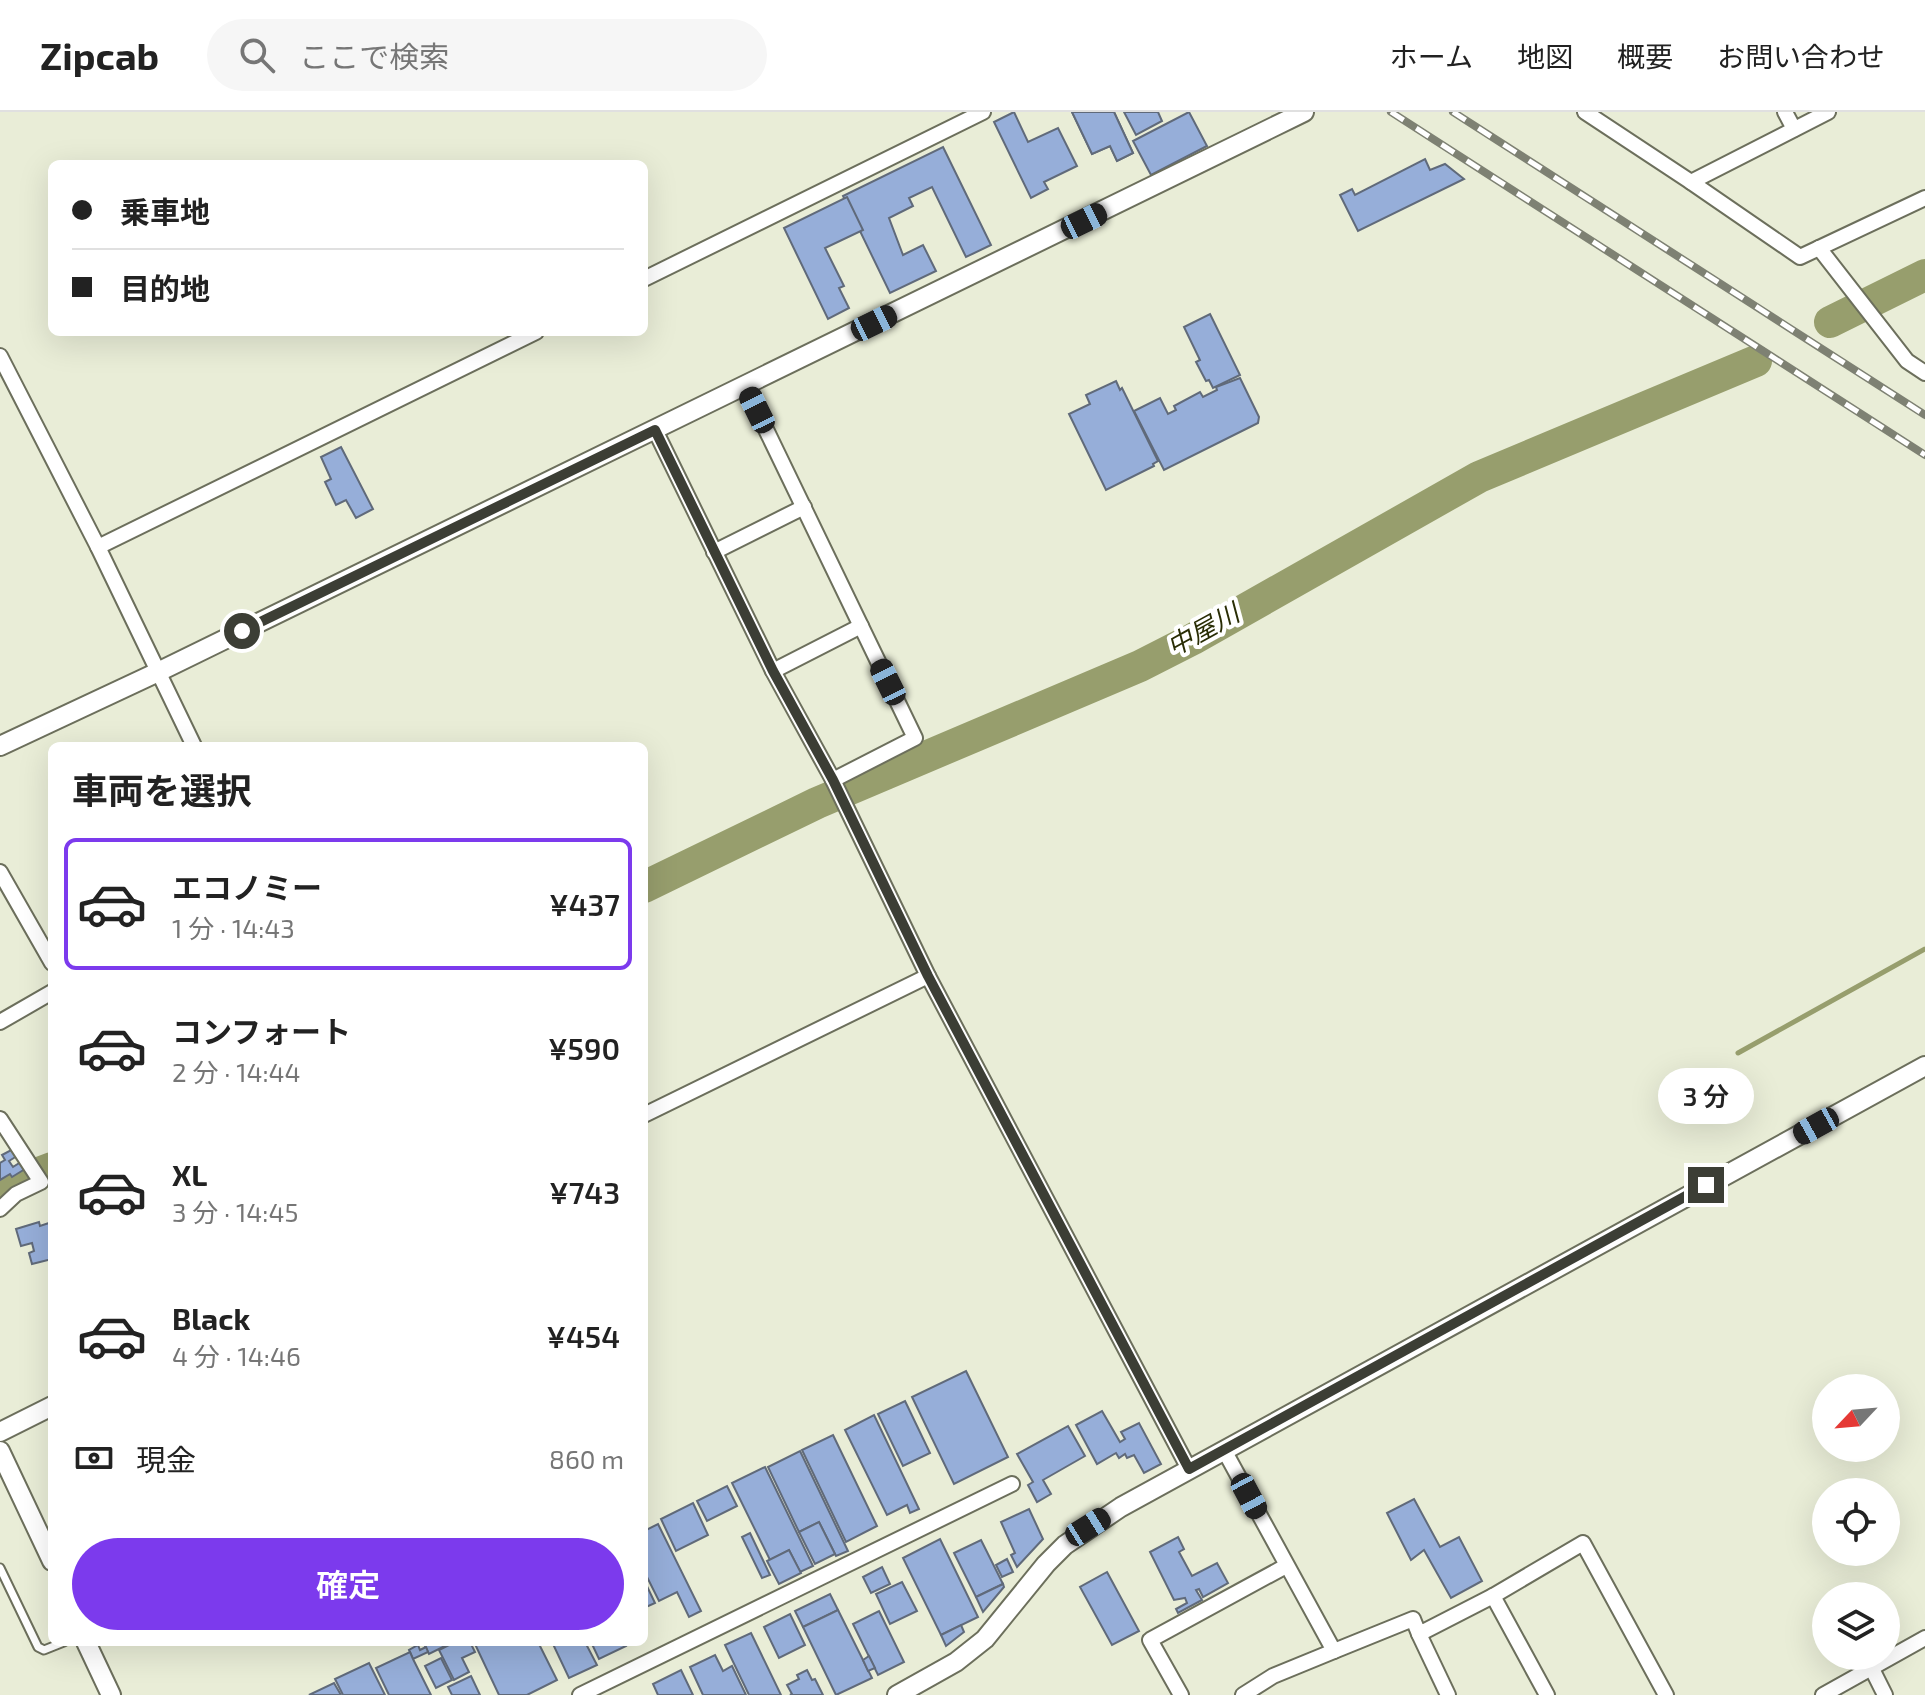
<!DOCTYPE html>
<html lang="ja">
<head>
<meta charset="utf-8">
<style>
	:root { --surface:#fff; --page:#f6f6f6; --text:#222; --muted:#767676; --line:#e0e0e0; --accent:#7c3aed }
	body { margin:0; font-family:"Exo 2","Noto Sans JP",sans-serif; background:var(--page); color:var(--text); height:100vh; display:flex; flex-direction:column; font-size:30px; white-space:nowrap }
	* { box-sizing:border-box; margin:0 }
	p { font-size:26px; color:var(--muted) }
	.icon { flex:none; width:44px; height:44px; fill:none; stroke:currentColor; stroke-width:2; stroke-linecap:round; stroke-linejoin:round }
	.map { position:relative; flex:1; overflow:hidden }
	.sheet { position:absolute; left:48px; top:630px; width:600px; height:904px; display:flex; flex-direction:column; background:var(--surface); border-radius:12px; box-shadow:0 8px 32px #0002 }
	.sheet>* { flex:none }
	.guide { position:absolute; left:48px; top:48px; width:600px; height:176px; border-radius:12px; box-shadow:0 8px 32px #0002; display:grid; align-content:center; height:176px; padding:0 24px; background:var(--surface) }
	.needle { width:52px; rotate:244deg }
	.fabs { position:absolute; left:1812px; top:1262px; display:grid; gap:16px }
	.fabs a { display:grid; place-items:center; width:88px; height:88px; border-radius:50%; background:var(--surface); box-shadow:0 8px 32px #0002; font-size:40px }
	.end { position:absolute; width:36px; height:36px; margin:-18px; border:10px solid #3c3e35; background:#fff; box-shadow:0 0 0 4px #fff }
	.from { border-radius:50% }
	.bubble { position:absolute; height:56px; border-radius:28px; background:var(--surface); box-shadow:0 8px 32px #0002; font-size:26px; font-weight:600; line-height:56px; text-align:center }
	.car { position:absolute; width:24px; height:48px; margin:-24px -12px; border-radius:10px; box-shadow:0 0 6px 2px #0007; background:linear-gradient(#222 24%,#8ab4d8 0 40%,#222 0 76%,#8ab4d8 0 86%,#222 0) }
	.guide b { display:flex; align-items:center; gap:28px; height:76px; font-size:30px }
	.guide b+b { border-top:2px solid var(--line) }
	.guide i { width:20px; height:20px; background:var(--text) }
	ul { padding:0; list-style:none }
	li { display:flex; align-items:center; gap:24px; height:132px; margin:0 16px 12px; padding:0 8px; border:4px solid transparent; border-radius:12px }
	li div { flex:1 }
	li b { display:block; font-size:30px }
	li em { font-style:normal; font-weight:600 }
	li.selected { border-color:var(--accent) }
	li>.icon { width:72px; height:72px; stroke-width:1.5 }
	h2 { padding:0 24px; font-size:36px; line-height:96px }
	.pay { display:flex; align-items:center; gap:20px; height:88px; padding:0 24px; font-size:30px }
	.pay p { margin-inline-start:auto }
	.cta { display:flex; gap:16px; margin-top:auto; padding:16px 24px }
	.cta a { flex:1; height:92px; border-radius:48px; background:var(--accent); color:#fff; font-size:32px; font-weight:600; line-height:92px; text-align:center }
	header { display:flex; align-items:center; gap:48px; box-sizing:border-box; height:112px; padding:0 40px; background:var(--surface); border-bottom:2px solid var(--line) }
	header strong { font-size:38px }
	nav { display:flex; gap:44px; margin-inline-start:auto; font-size:28px }
	.search { width:560px; height:72px; background:var(--page); display:flex; align-items:center; gap:20px; box-sizing:border-box; padding:0 28px; border-radius:44px; color:var(--muted); font-size:30px }
	.map>svg:first-child { display:block }
</style>
</head>
<body>
<header>
<strong>Zipcab</strong>
<div class="search"><svg class="icon" aria-label="search" viewBox="0 0 24 24"><circle cx="10" cy="10" r="6"/><path d="M15 15l6 6"/></svg>ここで検索</div>
<nav><a>ホーム</a><a>地図</a><a>概要</a><a>お問い合わせ</a></nav>
</header>
<div class="map">
<svg width="1925" height="1583" viewBox="0 0 1925 1583">
	<rect width="100%" height="100%" fill="#e9edd7"/>
	<g fill="none" stroke-linecap="round" stroke-linejoin="round">
		<!-- stream -->
		<path stroke="#979e6d" stroke-width="5" d="M 1738,941 L 1925,837"/>
		<!-- river -->
		<g stroke="#979e6d" stroke-width="32">
			<path d="M 1830,210 L 1925,163"/>
			<path d="M 644,775 L 817,691 L 1140,554 L 1193,527 L 1479,365 L 1756,249"/>
			<path d="M 0,1084 L 15,1070 L 52,1056"/>
		</g>
	</g>
	<!-- building -->
	<g fill="#96aed9" stroke="#606a7a" stroke-width="2">
		<path d="M 1014,0 L 1028,30 L 1058,16 L 1077,54 L 1044,70 L 1048,77 L 1031,86 L 994,10 Z"/>
		<path d="M 1072,0 L 1114,0 L 1133,41 L 1117,49 L 1110,34 L 1092,42 Z"/>
		<path d="M 1072,0 L 1114,0 L 1133,41 L 1117,49 L 1110,34 L 1092,42 Z"/>
		<path d="M 1124,0 L 1158,0 L 1162,9 L 1136,23 Z"/>
		<path d="M 1189,0 L 1207,34 L 1151,63 L 1133,29 Z"/>
		<path d="M 943,35 L 991,133 L 966,145 L 932,75 L 909,86 L 913,94 L 889,106 L 903,143 L 923,133 L 936,159 L 890,181 L 843,84 Z"/>
		<path d="M 1425,47 L 1430,58 L 1445,52 L 1464,67 L 1358,119 L 1340,83 L 1352,77 L 1355,83 Z"/>
		<path d="M 847,85 L 863,118 L 825,136 L 844,174 L 839,176 L 849,196 L 828,207 L 784,116 Z"/>
		<path d="M 1210,202 L 1240,263 L 1213,276 L 1209,268 L 1206,269 L 1196,250 L 1200,248 L 1184,215 Z"/>
		<path d="M 1240,266 L 1259,305 L 1258,311 L 1164,358 L 1134,299 L 1160,286 L 1168,302 L 1176,298 L 1174,294 L 1200,280 L 1203,285 L 1217,278 L 1216,275 Z"/>
		<path d="M 1116,269 L 1120,278 L 1122,276 L 1158,349 L 1153,352 L 1154,354 L 1106,378 L 1069,302 L 1090,292 L 1086,283 Z"/>
		<path d="M 341,335 L 373,397 L 356,406 L 346,388 L 336,393 L 325,370 L 331,367 L 321,345 Z"/>
		<path d="M 13,1037 L 17,1044 L 9,1049 L 13,1055 L 21,1050 L 25,1057 L 12,1065 L 10,1062 L 0,1068 L 0,1051 L 5,1048 L 2,1043 Z"/>
		<path d="M 39,1110 L 40,1114 L 52,1110 L 52,1147 L 32,1152 L 29,1141 L 34,1139 L 32,1131 L 21,1134 L 16,1117 Z"/>
		<path d="M 966,1259 L 1008,1345 L 954,1372 L 912,1285 Z"/>
		<path d="M 905,1289 L 930,1341 L 903,1354 L 878,1302 Z"/>
		<path d="M 1102,1299 L 1120,1330 L 1125,1327 L 1121,1320 L 1139,1311 L 1161,1352 L 1144,1361 L 1134,1343 L 1127,1346 L 1125,1342 L 1119,1346 L 1116,1341 L 1097,1352 L 1076,1313 Z"/>
		<path d="M 874,1303 L 919,1397 L 910,1401 L 907,1393 L 887,1403 L 845,1318 Z"/>
		<path d="M 1068,1314 L 1085,1344 L 1043,1368 L 1051,1382 L 1037,1390 L 1028,1373 L 1033,1370 L 1017,1342 Z"/>
		<path d="M 833,1323 L 877,1414 L 846,1430 L 802,1338 Z"/>
		<path d="M 800,1339 L 848,1439 L 836,1444 L 819,1410 L 799,1420 L 768,1355 Z"/>
		<path d="M 765,1355 L 813,1454 L 800,1460 L 789,1438 L 770,1448 L 732,1371 Z"/>
		<path d="M 727,1374 L 737,1394 L 707,1409 L 697,1389 Z"/>
		<path d="M 1414,1387 L 1440,1435 L 1459,1425 L 1482,1469 L 1451,1486 L 1424,1438 L 1411,1448 L 1387,1401 Z"/>
		<path d="M 693,1391 L 708,1423 L 676,1439 L 661,1407 Z"/>
		<path d="M 1029,1397 L 1043,1427 L 1017,1455 L 1011,1443 L 1015,1441 L 1001,1410 Z"/>
		<path d="M 819,1410 L 835,1442 L 815,1452 L 799,1420 Z"/>
		<path d="M 658,1412 L 701,1499 L 689,1505 L 677,1480 L 659,1489 L 644,1459 L 644,1419 Z"/>
		<path d="M 750,1421 L 770,1463 L 762,1466 L 742,1425 Z"/>
		<path d="M 1178,1425 L 1184,1437 L 1179,1440 L 1192,1464 L 1217,1451 L 1228,1471 L 1203,1485 L 1199,1477 L 1196,1478 L 1202,1488 L 1178,1501 L 1176,1497 L 1187,1491 L 1185,1486 L 1174,1488 L 1150,1440 Z"/>
		<path d="M 940,1427 L 978,1505 L 941,1523 L 903,1446 Z"/>
		<path d="M 981,1428 L 1003,1472 L 976,1485 L 954,1441 Z"/>
		<path d="M 789,1438 L 801,1461 L 779,1472 L 767,1449 Z"/>
		<path d="M 1007,1447 L 1013,1460 L 1002,1465 L 996,1453 Z"/>
		<path d="M 882,1455 L 890,1472 L 871,1481 L 863,1465 Z"/>
		<path d="M 1107,1460 L 1139,1519 L 1112,1533 L 1080,1475 Z"/>
		<path d="M 644,1468 L 655,1491 L 644,1496 Z"/>
		<path d="M 902,1470 L 917,1499 L 890,1512 L 876,1482 Z"/>
		<path d="M 1003,1472 L 1004,1475 L 983,1500 L 976,1485 Z"/>
		<path d="M 830,1482 L 838,1498 L 803,1515 L 795,1499 Z"/>
		<path d="M 838,1498 L 872,1566 L 836,1583 L 803,1515 Z"/>
		<path d="M 879,1499 L 904,1550 L 878,1563 L 853,1512 Z"/>
		<path d="M 790,1502 L 805,1533 L 779,1546 L 764,1515 Z"/>
		<path d="M 961,1513 L 964,1520 L 946,1534 L 941,1523 Z"/>
		<path d="M 751,1521 L 781,1583 L 749,1583 L 725,1533 Z"/>
		<path d="M 423,1530 L 453,1530 L 429,1542 Z"/>
		<path d="M 455,1530 L 470,1530 L 475,1540 L 462,1546 L 469,1560 L 454,1568 L 439,1538 Z"/>
		<path d="M 474,1530 L 538,1530 L 557,1568 L 527,1583 L 499,1583 Z"/>
		<path d="M 552,1530 L 585,1530 L 597,1553 L 569,1566 Z"/>
		<path d="M 591,1530 L 624,1530 L 626,1534 L 599,1547 Z"/>
		<path d="M 418,1533 L 420,1538 L 426,1535 L 428,1540 L 413,1547 L 409,1538 Z"/>
		<path d="M 410,1540 L 413,1547 L 431,1583 L 389,1583 L 376,1556 Z"/>
		<path d="M 715,1543 L 723,1559 L 732,1554 L 746,1583 L 703,1583 L 690,1555 Z"/>
		<path d="M 869,1544 L 875,1556 L 868,1559 L 863,1548 Z"/>
		<path d="M 441,1546 L 452,1568 L 436,1576 L 425,1554 Z"/>
		<path d="M 369,1551 L 385,1583 L 343,1583 L 335,1567 Z"/>
		<path d="M 681,1558 L 693,1583 L 658,1583 L 653,1572 Z"/>
		<path d="M 807,1558 L 812,1568 L 815,1567 L 823,1583 L 790,1583 L 792,1582 L 787,1573 L 799,1567 L 797,1563 Z"/>
		<path d="M 471,1564 L 480,1583 L 452,1583 L 448,1575 Z"/>
		<path d="M 334,1571 L 341,1583 L 309,1583 Z"/>
	</g>
	<g fill="none" stroke-linecap="round" stroke-linejoin="round">
		<!-- service casing -->
		<g stroke="#6c6f5c" stroke-width="11">
			<path id="service" d="M 0,1456 L 38,1535 L 44,1538 L 64,1530"/>
		</g>
		<!-- minor casing -->
		<g stroke="#6c6f5c" stroke-width="18">
			<g id="minor">
				<path d="M 1585,0 L 1691,70 L 1828,0"/>
				<path d="M 1785,0 L 1794,17"/>
				<path d="M 1691,70 L 1800,145 L 1925,86"/>
				<path d="M 1819,136 L 1907,249 L 1925,261"/>
				<path d="M 644,167 L 983,0"/>
				<path d="M 0,244 L 98,435 L 194,634"/>
				<path d="M 745,274 L 915,626 L 833,668"/>
				<path d="M 655,318 L 773,559 L 833,668 L 928,864"/>
				<path d="M 98,435 L 536,220"/>
				<path d="M 714,440 L 804,395"/>
				<path d="M 773,559 L 861,514"/>
				<path d="M 0,760 L 52,851"/>
				<path d="M 0,910 L 52,880"/>
				<path d="M 644,1003 L 928,864 L 1189,1357"/>
				<path d="M 0,1007 L 41,1070 L 16,1082 L 0,1097"/>
				<path d="M 1224,1338 L 1334,1539 L 1413,1507 L 1419,1522 L 1493,1484 L 1583,1431 L 1666,1583"/>
				<path d="M 1493,1484 L 1547,1583"/>
				<path d="M 1419,1522 L 1448,1583"/>
				<path d="M 1871,1555 L 1885,1583"/>
				<path d="M 580,1583 L 1012,1372"/>
				<path d="M 1181,1583 L 1150,1528 L 1286,1454"/>
				<path d="M 1243,1583 L 1273,1564 L 1334,1539"/>
				<path d="M 1823,1583 L 1925,1526"/>
			</g>
		</g>
		<!-- tertiary casing -->
		<g stroke="#6c6f5c" stroke-width="22">
			<g id="tertiary">
				<path d="M 0,634 L 158,560 L 1304,0"/>
				<path d="M 0,1320 L 52,1294"/>
				<path d="M 0,1339 L 52,1449"/>
				<path d="M 86,1530 L 111,1583"/>
				<path d="M 897,1583 L 956,1550 L 985,1527 L 1046,1452 L 1065,1433 L 1121,1395 L 1925,954"/>
			</g>
		</g>
		<!-- service -->
		<use href="#service" stroke="#fff" stroke-width="7"/>
		<!-- minor -->
		<use href="#minor" stroke="#fff" stroke-width="14"/>
		<!-- tertiary -->
		<use href="#tertiary" stroke="#fff" stroke-width="18"/>
		<!-- rail casing -->
		<g stroke="#7e8173" stroke-width="8">
			<g id="rail">
				<path d="M 1391,0 L 1925,343"/>
				<path d="M 1453,0 L 1925,303"/>
			</g>
		</g>
		<!-- rail -->
		<use href="#rail" stroke="#fff" stroke-width="5" stroke-dasharray="15" stroke-linecap="butt"/>
	</g>
	<g fill="none" stroke-linecap="round" stroke-linejoin="round">
		<!-- route -->
		<path stroke="#3c3e35" stroke-width="10" d="M 242,519 L 655,318 L 773,559 L 833,668 L 928,864 L 1189,1357 L 1706,1073"/>
	</g>
	<g text-anchor="middle" stroke-width="8" stroke-linejoin="round" paint-order="stroke">
		<!-- water labels -->
		<g font-size="26" font-style="italic" fill="#292d05" stroke="#fff">
			<text transform="translate(1203 518) rotate(-29)" y="9">中屋川</text>
		</g>
	</g>
</svg>
<div class="fabs">
<a><svg class="needle" viewBox="-14 -14 28 28"><path d="M0-13l5 13h-10z" fill="#e53935"/><path d="M0 13l5-13h-10z" fill="#767676"/></svg></a>
<a><svg class="icon" aria-label="locate" viewBox="0 0 24 24"><circle cx="12" cy="12" r="6"/><path d="M12 2v4M12 18v4M2 12h4M18 12h4"/></svg></a>
<a><svg class="icon" aria-label="layers" viewBox="0 0 24 24"><path d="M12 4l9 5-9 5-9-5zM3 14l9 5 9-5"/></svg></a>
</div>
<i class="end from" style="left:242px;top:519px"></i>
<i class="end" style="left:1706px;top:1073px"></i>
<div class="bubble" style="left:1658px;top:956px;width:96px">3 分</div>
<i class="car" style="left:1084px;top:109px;rotate:64deg"></i>
<i class="car" style="left:874px;top:211px;rotate:64deg"></i>
<i class="car" style="left:757px;top:298px;rotate:334deg"></i>
<i class="car" style="left:888px;top:570px;rotate:334deg"></i>
<i class="car" style="left:1816px;top:1014px;rotate:241deg"></i>
<i class="car" style="left:1249px;top:1384px;rotate:152deg"></i>
<i class="car" style="left:1088px;top:1415px;rotate:58deg"></i>
<div class="guide">
<b><i class="from"></i>乗車地</b>
<b><i></i>目的地</b>
</div>
<section class="sheet">
<h2>車両を選択</h2>
<ul>
<li class="selected"><svg class="icon" aria-label="car" viewBox="0 0 24 24"><path d="M5 17H2v-5l4-1 3-4h7l3 4 3 1v5h-3M9 17h6M6 11h13"/><circle cx="7" cy="17" r="2"/><circle cx="17" cy="17" r="2"/></svg><div><b>エコノミー</b><p>1 分 · 14:43</p></div><em>¥437</em></li>
<li><svg class="icon" aria-label="car" viewBox="0 0 24 24"><path d="M5 17H2v-5l4-1 3-4h7l3 4 3 1v5h-3M9 17h6M6 11h13"/><circle cx="7" cy="17" r="2"/><circle cx="17" cy="17" r="2"/></svg><div><b>コンフォート</b><p>2 分 · 14:44</p></div><em>¥590</em></li>
<li><svg class="icon" aria-label="car" viewBox="0 0 24 24"><path d="M5 17H2v-5l4-1 3-4h7l3 4 3 1v5h-3M9 17h6M6 11h13"/><circle cx="7" cy="17" r="2"/><circle cx="17" cy="17" r="2"/></svg><div><b>XL</b><p>3 分 · 14:45</p></div><em>¥743</em></li>
<li><svg class="icon" aria-label="car" viewBox="0 0 24 24"><path d="M5 17H2v-5l4-1 3-4h7l3 4 3 1v5h-3M9 17h6M6 11h13"/><circle cx="7" cy="17" r="2"/><circle cx="17" cy="17" r="2"/></svg><div><b>Black</b><p>4 分 · 14:46</p></div><em>¥454</em></li>
</ul>
<div class="pay"><svg class="icon" aria-label="cash" viewBox="0 0 24 24"><path d="M3 7h18v10H3z"/><circle cx="12" cy="12" r="2"/></svg>現金<p>860 m</p></div>
<div class="cta"><a>確定</a></div>
</section>
</div>
</body>
</html>
